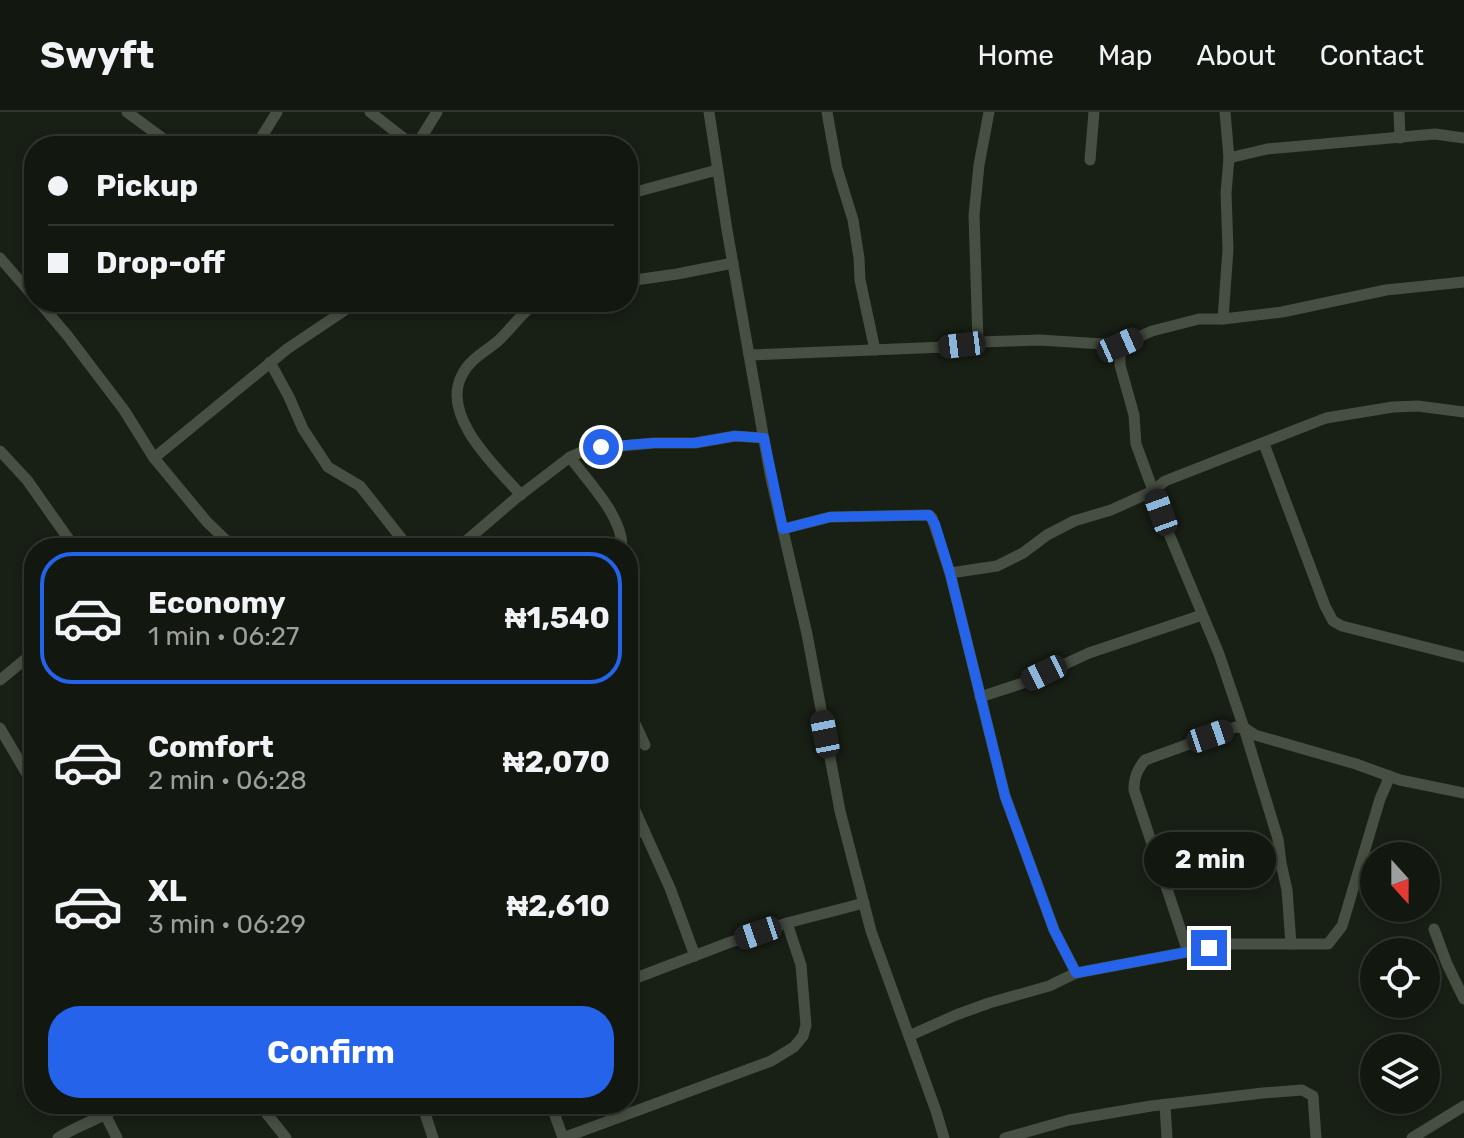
<!DOCTYPE html>
<html lang="en">
<head>
<meta charset="utf-8">
<style>
	:root { --surface:#12170f; --page:#1b2018; --text:#f1f3f6; --muted:#9c9f9e; --line:#31362f; --accent:#2563eb }
	body { margin:0; font-family:Rubik,sans-serif; background:var(--page); color:var(--text); height:100vh; display:flex; flex-direction:column; font-size:30px; white-space:nowrap }
	* { box-sizing:border-box; margin:0 }
	p { font-size:26px; color:var(--muted) }
	.icon { flex:none; width:44px; height:44px; fill:none; stroke:currentColor; stroke-width:2; stroke-linecap:round; stroke-linejoin:round }
	.map { position:relative; flex:1; overflow:hidden }
	.panel { position:absolute; left:24px; top:426px; width:614px; height:576px; display:flex; flex-direction:column; background:var(--surface); border-radius:32px; box-shadow:0 4px 12px #0003,0 0 0 2px var(--line) }
	.panel>* { flex:none }
	.guide { position:absolute; left:24px; top:24px; width:614px; height:176px; border-radius:32px; box-shadow:0 4px 12px #0003,0 0 0 2px var(--line); display:grid; align-content:center; height:176px; padding:0 24px; background:var(--surface) }
	.needle { width:52px; rotate:159deg }
	.fabs { position:absolute; left:1360px; top:730px; display:grid; gap:16px }
	.fabs a { display:grid; place-items:center; width:80px; height:80px; border-radius:50%; background:var(--surface); box-shadow:0 4px 12px #0003,0 0 0 2px var(--line); font-size:40px }
	.end { position:absolute; width:36px; height:36px; margin:-18px; border:10px solid #2563eb; background:#fff; box-shadow:0 0 0 4px #fff }
	.from { border-radius:50% }
	.bubble { position:absolute; height:56px; border-radius:28px; background:var(--surface); box-shadow:0 4px 12px #0003,0 0 0 2px var(--line); font-size:26px; font-weight:700; line-height:56px; text-align:center }
	.car { position:absolute; width:24px; height:48px; margin:-24px -12px; border-radius:10px; box-shadow:0 0 6px 2px #0007; background:linear-gradient(#222 24%,#8ab4d8 0 40%,#222 0 76%,#8ab4d8 0 86%,#222 0) }
	.guide b { display:flex; align-items:center; gap:28px; height:76px; font-size:30px }
	.guide b+b { border-top:2px solid var(--line) }
	.guide i { width:20px; height:20px; background:var(--text) }
	ul { padding:14px 0 0; list-style:none }
	li { display:flex; align-items:center; gap:24px; height:132px; margin:0 16px 12px; padding:0 8px; border:4px solid transparent; border-radius:32px }
	li div { flex:1 }
	li b { display:block; font-size:30px }
	li em { font-style:normal; font-weight:700 }
	li.on { border-color:var(--accent) }
	li>.icon { width:72px; height:72px; stroke-width:1.5 }
	.cta { display:flex; gap:16px; margin-top:auto; padding:16px 24px }
	.cta a { flex:1; height:92px; border-radius:32px; background:var(--accent); color:#fff; font-size:32px; font-weight:700; line-height:92px; text-align:center }
	header { display:flex; align-items:center; gap:48px; box-sizing:border-box; height:112px; padding:0 40px; background:var(--surface); border-bottom:2px solid var(--line) }
	header strong { font-size:38px }
	nav { display:flex; gap:44px; margin-inline-start:auto; font-size:28px }
	.map>svg:first-child { display:block }
</style>
</head>
<body>
<header>
<strong>Swyft</strong>
<nav><a>Home</a><a>Map</a><a>About</a><a>Contact</a></nav>
</header>
<div class="map">
<svg width="1464" height="1026" viewBox="0 0 1464 1026">
	<rect width="100%" height="100%" fill="#181f14"/>
	<g fill="none" stroke-linecap="round" stroke-linejoin="round">
		<!-- street -->
		<g stroke="#474f42" stroke-width="11">
			<path d="M 127,0 L 173,34"/>
			<path d="M 370,0 L 414,34"/>
			<path d="M 709,0 L 727,118 L 770,362 L 807,522 L 840,699 L 871,819 L 936,999 L 944,1026"/>
			<path d="M 827,0 L 837,56 L 853,108 L 859,146 L 860,168 L 875,238"/>
			<path d="M 1399,0 L 1400,26"/>
			<path d="M 256,34 L 277,0"/>
			<path d="M 416,34 L 437,0"/>
			<path d="M 1229,46 L 1267,37 L 1435,22 L 1464,26"/>
			<path d="M 1090,48 L 1094,0"/>
			<path d="M 628,82 L 717,58"/>
			<path d="M 0,146 L 34,185"/>
			<path d="M 628,169 L 677,162 L 733,151"/>
			<path d="M 39,190 L 67,223 L 124,298 L 154,346 L 207,410 L 234,436"/>
			<path d="M 1223,207 L 1228,137 L 1226,81 L 1229,46 L 1225,0"/>
			<path d="M 978,230 L 974,103 L 979,53 L 989,0"/>
			<path d="M 1120,233 L 1120,253 L 1134,303 L 1136,332 L 1169,422 L 1219,542 L 1244,616 L 1278,727 L 1281,751 L 1287,778 L 1291,832"/>
			<path d="M 749,243 L 945,235 L 978,230 L 1039,228 L 1120,233 L 1152,219 L 1199,207 L 1223,207 L 1282,200 L 1386,178 L 1464,170"/>
			<path d="M 270,250 L 289,285 L 303,317 L 328,355 L 360,374 L 409,436"/>
			<path d="M 1264,332 L 1325,494 L 1333,509 L 1342,514 L 1464,545"/>
			<path d="M 0,339 L 27,368 L 75,436"/>
			<path d="M 570,345 C 588,370 623,404 622,436"/>
			<path d="M 154,346 L 287,237 L 357,190"/>
			<path d="M 521,383 C 496,355 440,304 462,263 C 470,247 485,240 498,229 C 511,217 522,200 537,190"/>
			<path d="M 783,417 L 830,405 L 929,403 L 932,406 L 950,461 L 1005,684 L 1054,818 L 1076,861"/>
			<path d="M 458,436 L 515,387 L 570,345 L 588,337 L 654,331 L 695,331 L 735,324 L 764,326"/>
			<path d="M 950,461 L 997,454 L 1023,441 L 1047,423 L 1074,409 L 1111,398 L 1153,379 L 1165,369 L 1326,306 L 1393,295 L 1418,294 L 1464,300"/>
			<path d="M 0,568 L 34,540"/>
			<path d="M 980,585 L 1026,570 L 1089,541 L 1202,503"/>
			<path d="M 628,596 L 645,633"/>
			<path d="M 0,616 L 34,674"/>
			<path d="M 628,683 L 670,776 L 695,844"/>
			<path d="M 628,725 L 644,718"/>
			<path d="M 1434,817 L 1447,852 L 1464,887"/>
			<path d="M 1188,840 L 1134,678 C 1134,665 1137,658 1145,648 L 1236,615 L 1244,616 L 1255,623 L 1356,652 L 1400,668 L 1464,681"/>
			<path d="M 628,869 L 728,831 L 787,811 L 864,791"/>
			<path d="M 909,924 L 956,903 L 989,891 L 1049,874 L 1076,861 L 1230,832 L 1328,832 L 1342,814 L 1380,687 L 1390,664"/>
			<path d="M 259,992 L 286,1026"/>
			<path d="M 422,992 L 433,1026"/>
			<path d="M 551,992 L 563,1026"/>
			<path d="M 1165,993 L 1167,1026"/>
			<path d="M 106,1004 L 117,1026"/>
			<path d="M 58,1026 C 80,1012 103,1006 124,992"/>
			<path d="M 563,1026 L 771,949 L 794,935 L 803,924 L 806,913 L 801,853 L 787,811"/>
			<path d="M 1005,1026 L 1069,1008 L 1151,994 L 1263,981 L 1302,978 L 1313,984 L 1316,1026"/>
			<path d="M 1412,1026 L 1464,994"/>
		</g>
	</g>
	<g fill="none" stroke-linecap="round" stroke-linejoin="round">
		<!-- route -->
		<path stroke="#2563eb" stroke-width="10" d="M 601,335 L 654,331 L 695,331 L 735,324 L 764,326 L 783,417 L 830,405 L 929,403 L 935,412 L 950,461 L 1005,684 L 1054,818 L 1076,861 L 1209,836"/>
	</g>
</svg>
<div class="fabs">
<a><svg class="needle" viewBox="-14 -14 28 28"><path d="M0-13l5 13h-10z" fill="#e53935"/><path d="M0 13l5-13h-10z" fill="#9c9f9e"/></svg></a>
<a><svg class="icon" aria-label="locate" viewBox="0 0 24 24"><circle cx="12" cy="12" r="6"/><path d="M12 2v4M12 18v4M2 12h4M18 12h4"/></svg></a>
<a><svg class="icon" aria-label="layers" viewBox="0 0 24 24"><path d="M12 4l9 5-9 5-9-5zM3 14l9 5 9-5"/></svg></a>
</div>
<i class="end from" style="left:601px;top:335px"></i>
<i class="end" style="left:1209px;top:836px"></i>
<div class="bubble" style="left:1144px;top:720px;width:132px">2 min</div>
<i class="car" style="left:962px;top:233px;rotate:263deg"></i>
<i class="car" style="left:1120px;top:233px;rotate:66deg"></i>
<i class="car" style="left:1161px;top:400px;rotate:340deg"></i>
<i class="car" style="left:1044px;top:561px;rotate:244deg"></i>
<i class="car" style="left:825px;top:622px;rotate:349deg"></i>
<i class="car" style="left:1210px;top:624px;rotate:71deg"></i>
<i class="car" style="left:758px;top:821px;rotate:251deg"></i>
<div class="guide">
<b><i class="from"></i>Pickup</b>
<b><i></i>Drop-off</b>
</div>
<section class="panel">
<ul>
<li class="on"><svg class="icon" aria-label="car" viewBox="0 0 24 24"><path d="M5 17H2v-5l4-1 3-4h7l3 4 3 1v5h-3M9 17h6M6 11h13"/><circle cx="7" cy="17" r="2"/><circle cx="17" cy="17" r="2"/></svg><div><b>Economy</b><p>1 min · 06:27</p></div><em>₦1,540</em></li>
<li><svg class="icon" aria-label="car" viewBox="0 0 24 24"><path d="M5 17H2v-5l4-1 3-4h7l3 4 3 1v5h-3M9 17h6M6 11h13"/><circle cx="7" cy="17" r="2"/><circle cx="17" cy="17" r="2"/></svg><div><b>Comfort</b><p>2 min · 06:28</p></div><em>₦2,070</em></li>
<li><svg class="icon" aria-label="car" viewBox="0 0 24 24"><path d="M5 17H2v-5l4-1 3-4h7l3 4 3 1v5h-3M9 17h6M6 11h13"/><circle cx="7" cy="17" r="2"/><circle cx="17" cy="17" r="2"/></svg><div><b>XL</b><p>3 min · 06:29</p></div><em>₦2,610</em></li>
</ul>
<div class="cta"><a>Confirm</a></div>
</section>
</div>
</body>
</html>
